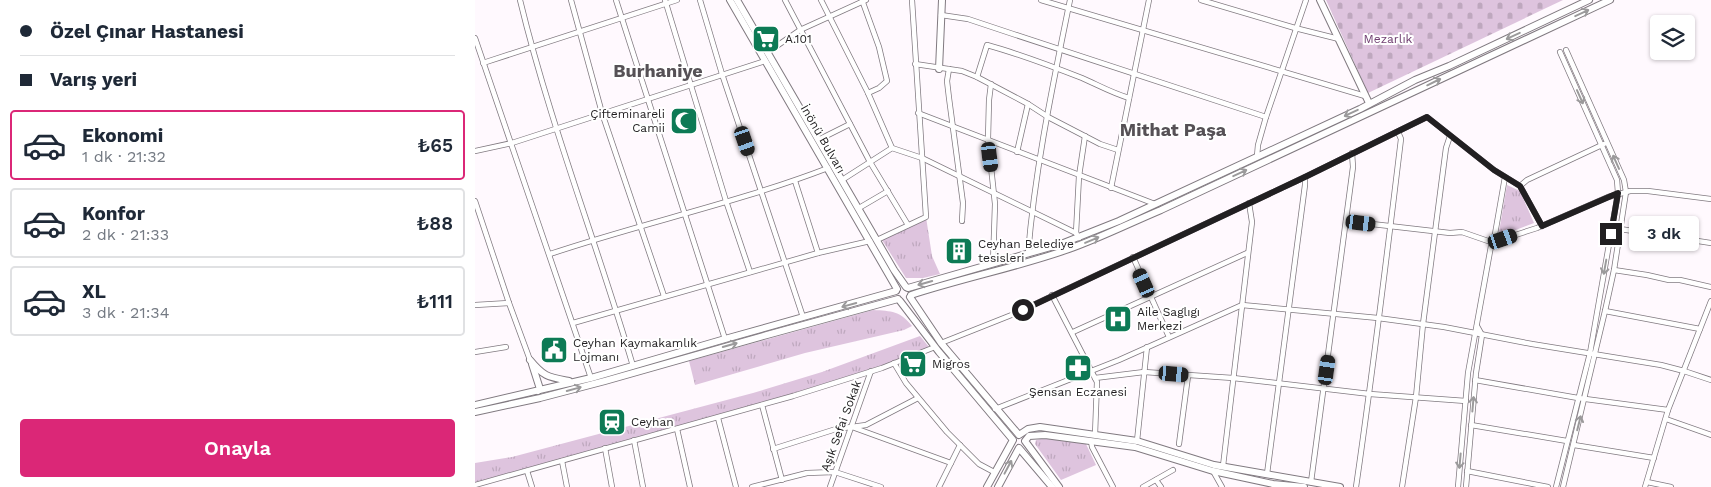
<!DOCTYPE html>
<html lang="tr">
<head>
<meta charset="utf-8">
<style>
	:root { --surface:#fff; --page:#f2f2f3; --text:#1f2937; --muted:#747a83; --line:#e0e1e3; --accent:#db2777 }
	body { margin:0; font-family:"Work Sans",sans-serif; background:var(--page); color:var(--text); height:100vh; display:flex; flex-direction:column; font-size:19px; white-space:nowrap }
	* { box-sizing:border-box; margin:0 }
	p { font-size:16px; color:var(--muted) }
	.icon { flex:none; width:28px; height:28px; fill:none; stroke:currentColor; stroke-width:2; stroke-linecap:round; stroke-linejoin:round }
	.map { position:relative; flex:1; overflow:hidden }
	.panel { display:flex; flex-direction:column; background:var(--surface); width:475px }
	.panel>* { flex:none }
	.hud { display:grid; align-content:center; height:110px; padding:0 20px; background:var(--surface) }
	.tools { position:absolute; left:1175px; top:15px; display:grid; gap:10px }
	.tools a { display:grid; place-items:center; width:45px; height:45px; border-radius:5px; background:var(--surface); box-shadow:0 1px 4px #0004; font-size:25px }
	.end { position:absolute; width:22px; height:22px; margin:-11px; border:6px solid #211f21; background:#fff; box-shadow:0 0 0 2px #fff }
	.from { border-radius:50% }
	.bubble { position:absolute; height:35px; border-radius:5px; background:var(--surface); box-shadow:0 1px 4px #0004; font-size:16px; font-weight:600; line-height:35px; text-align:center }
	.car { position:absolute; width:15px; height:30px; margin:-15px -8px; border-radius:6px; box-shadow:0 0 4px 1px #0007; background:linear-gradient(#222 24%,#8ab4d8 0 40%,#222 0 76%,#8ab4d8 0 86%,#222 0) }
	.hud b { display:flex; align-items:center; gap:18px; height:48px; font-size:19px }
	.hud b+b { border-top:1px solid var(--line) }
	.hud i { width:12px; height:12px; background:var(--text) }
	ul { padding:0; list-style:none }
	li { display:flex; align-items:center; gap:15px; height:70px; margin:0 10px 8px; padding:0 10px; border:2px solid var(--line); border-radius:5px }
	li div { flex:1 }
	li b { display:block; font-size:19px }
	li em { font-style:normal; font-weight:600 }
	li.current { border-color:var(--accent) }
	li>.icon { width:45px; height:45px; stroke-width:1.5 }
	.primary-button { display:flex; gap:10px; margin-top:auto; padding:10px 20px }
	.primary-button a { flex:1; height:58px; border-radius:5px; background:var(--accent); color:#fff; font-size:20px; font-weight:600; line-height:58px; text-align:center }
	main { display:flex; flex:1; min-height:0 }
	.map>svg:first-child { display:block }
</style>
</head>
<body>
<main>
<section class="panel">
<div class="hud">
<b><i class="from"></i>Özel Çınar Hastanesi</b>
<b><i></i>Varış yeri</b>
</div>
<ul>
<li class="current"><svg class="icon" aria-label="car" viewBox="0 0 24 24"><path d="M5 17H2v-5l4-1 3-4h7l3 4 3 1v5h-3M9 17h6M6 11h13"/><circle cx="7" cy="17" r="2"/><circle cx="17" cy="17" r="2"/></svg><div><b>Ekonomi</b><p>1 dk · 21:32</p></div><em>₺65</em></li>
<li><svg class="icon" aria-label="car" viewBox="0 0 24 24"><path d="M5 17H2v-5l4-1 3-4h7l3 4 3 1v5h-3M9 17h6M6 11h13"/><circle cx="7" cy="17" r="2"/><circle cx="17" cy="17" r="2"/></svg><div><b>Konfor</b><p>2 dk · 21:33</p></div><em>₺88</em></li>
<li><svg class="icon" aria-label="car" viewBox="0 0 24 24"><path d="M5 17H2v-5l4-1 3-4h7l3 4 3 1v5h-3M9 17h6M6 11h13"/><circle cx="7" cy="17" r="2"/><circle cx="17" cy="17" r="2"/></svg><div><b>XL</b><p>3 dk · 21:34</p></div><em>₺111</em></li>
</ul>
<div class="primary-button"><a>Onayla</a></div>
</section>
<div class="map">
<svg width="1236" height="487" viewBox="0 0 1236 487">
	<defs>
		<pattern id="cemetery-stones" width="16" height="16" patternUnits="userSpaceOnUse" patternTransform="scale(1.25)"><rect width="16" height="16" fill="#dec4de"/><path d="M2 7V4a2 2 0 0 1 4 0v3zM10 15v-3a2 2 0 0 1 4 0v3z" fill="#bea8be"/></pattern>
		<pattern id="park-tufts" width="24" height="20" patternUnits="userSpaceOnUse" patternTransform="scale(1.25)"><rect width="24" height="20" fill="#dec4de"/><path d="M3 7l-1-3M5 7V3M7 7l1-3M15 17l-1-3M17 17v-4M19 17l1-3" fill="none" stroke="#bea8be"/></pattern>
	</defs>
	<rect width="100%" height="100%" fill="#fff9fe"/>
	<!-- cemetery -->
	<path fill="url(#cemetery-stones)" d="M 851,0 L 1088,0 L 893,93 Z"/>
	<!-- park -->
	<g fill="url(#park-tufts)">
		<path d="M 1032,185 L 1045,191 L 1059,223 L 1025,236 L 1024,232 Z"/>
		<path d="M 451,217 L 457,256 L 465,274 L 448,278 L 431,278 L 407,240 L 417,233 Z"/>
		<path d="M 398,310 C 417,311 425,311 437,326 L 429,330 L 330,353 L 220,385 L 214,361 Z"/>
		<path d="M 445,336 L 454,347 L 407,368 L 318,396 L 0,485 L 0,463 L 37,457 L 278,393 L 347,372 Z"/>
		<path d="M 570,438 L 611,444 L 621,465 L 586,480 L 560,444 L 561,440 Z"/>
	</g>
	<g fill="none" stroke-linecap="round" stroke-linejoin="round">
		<!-- street casing -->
		<g stroke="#817a80" stroke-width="6">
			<g id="street">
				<path d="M 45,0 C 75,124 122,244 158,366"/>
				<path d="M 96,0 L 127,113 L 189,296"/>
				<path d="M 141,0 L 250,339"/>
				<path d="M 190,0 L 251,201 L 275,272"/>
				<path d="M 225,0 L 247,74 L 328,317"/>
				<path d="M 310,0 L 395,162 L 433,225"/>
				<path d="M 346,0 L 393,93 L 417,148"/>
				<path d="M 387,0 L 404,47 L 412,81 L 404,88 L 393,93"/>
				<path d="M 566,0 L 890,96"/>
				<path d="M 726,0 L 820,28 L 864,39"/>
				<path d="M 466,15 L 493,19 L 538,34 L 791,117"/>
				<path d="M 0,38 L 116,378"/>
				<path d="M 293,52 L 325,30 L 391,0"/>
				<path d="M 8,63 L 202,0"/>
				<path d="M 440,64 L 487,71 L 502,77 L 553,104 L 573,117 L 625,144 L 643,150"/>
				<path d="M 474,69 L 472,81 L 474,98 L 488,203 L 487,221"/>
				<path d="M 502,77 L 512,45 C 545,54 576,66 607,78 C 623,85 637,93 654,98"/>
				<path d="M 516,84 L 514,100 L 513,139 L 520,204 L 518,263"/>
				<path d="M 443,113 L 680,204"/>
				<path d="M 343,140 L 375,124"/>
				<path d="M 0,151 L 37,143 L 290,61"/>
				<path d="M 542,152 L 553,104"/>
				<path d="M 782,156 L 783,145 L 791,117 L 831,0"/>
				<path d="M 367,180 L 417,148 L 447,158 L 601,233 L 604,238"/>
				<path d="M 320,181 L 343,253"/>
				<path d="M 1045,186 L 1052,180 L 1129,144"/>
				<path d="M 636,188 L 674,0"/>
				<path d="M 0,201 L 34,303 L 55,360"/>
				<path d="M 384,208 L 413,191"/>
				<path d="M 871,221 L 975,233 L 987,232 L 1013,241 L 1028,239 L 1062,228 L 1133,197 L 1155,191 L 1173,191 L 1236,199"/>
				<path d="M 1145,229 L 1236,243"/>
				<path d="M 601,233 L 604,176 L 610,136"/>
				<path d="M 402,240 L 451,217 L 437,0"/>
				<path d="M 75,254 C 167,223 262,203 353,168"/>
				<path d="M 553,254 C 560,168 578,84 595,0"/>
				<path d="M 658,257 L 694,337"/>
				<path d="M 1139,270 L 1172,275 L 1194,280 L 1205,280 L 1236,287"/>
				<path d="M 577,295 L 622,382 L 620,435"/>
				<path d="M 0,305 L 34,303"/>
				<path d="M 1130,311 L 1225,329"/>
				<path d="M 98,323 L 343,253 L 395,241"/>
				<path d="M 598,332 L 772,253"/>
				<path d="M 466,343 L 539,314 L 830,177 L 952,117 L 1019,170 L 1045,186 L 1067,226"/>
				<path d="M 0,352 L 31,347"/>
				<path d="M 419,363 L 431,383 L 472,432 L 504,464 L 519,472"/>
				<path d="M 620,378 L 669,372 L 758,378 L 895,394 L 991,401"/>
				<path d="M 1000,380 L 1103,398 L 1193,410"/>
				<path d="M 287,405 L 307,480"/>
				<path d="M 520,409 L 644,360 L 767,305 L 903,318 L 969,327 L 1057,344 L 1186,365 L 1209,371 L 1236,380"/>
				<path d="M 243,418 L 261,487"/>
				<path d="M 1191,419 L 1236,435"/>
				<path d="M 996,425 L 1092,441"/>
				<path d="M 377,427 L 476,463"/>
				<path d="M 202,429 L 215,487"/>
				<path d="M 159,440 L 168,487"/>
				<path d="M 616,441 L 617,447 L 638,487"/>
				<path d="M 662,441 L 672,347"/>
				<path d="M 704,444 L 713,376"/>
				<path d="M 1099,445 L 1179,458"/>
				<path d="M 130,448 L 137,487"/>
				<path d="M 298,449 L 361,429 L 391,425 L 443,398"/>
				<path d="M 87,461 L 92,487"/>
				<path d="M 748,466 L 777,222 L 774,203"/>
				<path d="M 52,471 L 57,487"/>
				<path d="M 738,471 L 747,487"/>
				<path d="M 992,471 L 1073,487"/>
				<path d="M 792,474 L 830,185 L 830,177"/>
				<path d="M 681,480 L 686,487"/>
				<path d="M 836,482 L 878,167 L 877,153"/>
				<path d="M 1172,482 L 1196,487"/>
				<path d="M 0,485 L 318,396 L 407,368 L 460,347"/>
				<path d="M 277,487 L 332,473 L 360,472 L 406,487"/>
				<path d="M 355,487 L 396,371"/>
				<path d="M 464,487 L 485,445"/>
				<path d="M 668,487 L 698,470"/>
				<path d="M 881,487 C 898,371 912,255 926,139 L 923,132"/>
				<path d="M 927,487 L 941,397 L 948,324 L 971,148 L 975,136"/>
				<path d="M 983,487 L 993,373 L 1016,246 L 1020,234 L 1030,177"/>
				<path d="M 991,487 L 1001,373 L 1007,335 L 1002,326"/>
				<path d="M 1081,487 L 1115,353 L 1143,193 L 1142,180 L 1085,52"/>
				<path d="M 1088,487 L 1130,311 L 1139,270 L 1151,192 L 1149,180 L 1091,50"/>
				<path d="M 1170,487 L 1193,410 L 1236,301"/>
			</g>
		</g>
		<!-- secondary casing -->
		<g stroke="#817a80" stroke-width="8">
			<g id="secondary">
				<path d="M 255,0 L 422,289"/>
				<path d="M 262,0 L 419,270 L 431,287"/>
				<path d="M 845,0 L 894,103"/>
				<path d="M 464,69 L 467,0"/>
				<path d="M 433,288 L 586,244 L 644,221 L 885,109 L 940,80 L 974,66 L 1114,0"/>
				<path d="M 436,295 C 488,278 543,267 594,249 C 625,238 655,223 686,210 L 1135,0"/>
				<path d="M 435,297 L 466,343 L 544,435 L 553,429 L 565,427 L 662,441 L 739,465 L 865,487"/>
				<path d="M 425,301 L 464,352 L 538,440 L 512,487"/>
				<path d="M 55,360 C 69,377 73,377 94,381"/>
				<path d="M 57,364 L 65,389 L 63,391"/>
				<path d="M 0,405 L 116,378 L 250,339 L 421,291"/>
				<path d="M 0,412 L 65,398 L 130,381 L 292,335 L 423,299"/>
				<path d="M 523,487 L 544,448 L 577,487"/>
				<path d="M 584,487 L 550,441 L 554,436 L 570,435 L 660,447 L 738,471 L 798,484 L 829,487"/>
			</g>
		</g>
		<!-- street -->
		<use href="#street" stroke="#fff" stroke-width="4.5"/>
		<!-- secondary -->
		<use href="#secondary" stroke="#fff" stroke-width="6"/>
	</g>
	<!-- one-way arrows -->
	<defs><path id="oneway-shaft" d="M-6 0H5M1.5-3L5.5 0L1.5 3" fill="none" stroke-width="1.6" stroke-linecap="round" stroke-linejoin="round" transform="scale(1.25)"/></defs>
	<g stroke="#9b9a9b">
		<use href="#oneway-shaft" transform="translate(1107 13) rotate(-25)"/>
		<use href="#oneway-shaft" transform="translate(1038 36) rotate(155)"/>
		<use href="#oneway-shaft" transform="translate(959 82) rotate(-26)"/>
		<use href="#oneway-shaft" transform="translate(1105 97) rotate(66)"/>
		<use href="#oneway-shaft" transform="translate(876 113) rotate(155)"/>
		<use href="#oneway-shaft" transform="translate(1141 162) rotate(-114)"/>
		<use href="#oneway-shaft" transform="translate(765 173) rotate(-25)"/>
		<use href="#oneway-shaft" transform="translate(617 240) rotate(-23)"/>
		<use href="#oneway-shaft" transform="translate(1130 267) rotate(100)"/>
		<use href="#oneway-shaft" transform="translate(450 283) rotate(164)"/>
		<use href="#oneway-shaft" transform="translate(374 305) rotate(165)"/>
		<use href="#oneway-shaft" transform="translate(255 345) rotate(-16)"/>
		<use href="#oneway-shaft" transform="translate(99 389) rotate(-15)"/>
		<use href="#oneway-shaft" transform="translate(998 404) rotate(-85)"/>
		<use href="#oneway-shaft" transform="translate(1104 423) rotate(-76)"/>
		<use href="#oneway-shaft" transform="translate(985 461) rotate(95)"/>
		<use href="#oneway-shaft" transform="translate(533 467) rotate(-62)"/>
	</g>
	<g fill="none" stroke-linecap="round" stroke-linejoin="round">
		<!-- route -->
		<path stroke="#211f21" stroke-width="6" d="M 548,310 L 830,177 L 952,117 L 1019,170 L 1045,186 L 1067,226 L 1143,193 L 1136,234"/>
	</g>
	<!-- icons -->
	<defs>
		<g id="supermarket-square" transform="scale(1.4375)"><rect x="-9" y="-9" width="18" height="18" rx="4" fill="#0d7a55" stroke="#fff"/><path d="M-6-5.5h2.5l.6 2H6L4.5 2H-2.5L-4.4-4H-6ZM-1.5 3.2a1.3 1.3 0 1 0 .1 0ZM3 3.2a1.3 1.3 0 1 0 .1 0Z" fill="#fff"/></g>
		<g id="mosque-square" transform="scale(1.4375)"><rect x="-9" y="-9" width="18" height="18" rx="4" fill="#0d7a55" stroke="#fff"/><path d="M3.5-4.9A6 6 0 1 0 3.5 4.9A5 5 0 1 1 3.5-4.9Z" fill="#fff"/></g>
		<g id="building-square" transform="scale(1.4375)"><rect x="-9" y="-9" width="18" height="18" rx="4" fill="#0d7a55" stroke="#fff"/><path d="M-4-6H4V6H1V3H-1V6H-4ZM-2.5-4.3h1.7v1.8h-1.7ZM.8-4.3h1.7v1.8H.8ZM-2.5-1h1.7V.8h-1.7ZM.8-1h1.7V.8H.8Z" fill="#fff"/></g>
		<g id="hospital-square" transform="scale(1.4375)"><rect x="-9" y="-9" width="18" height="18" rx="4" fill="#0d7a55" stroke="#fff"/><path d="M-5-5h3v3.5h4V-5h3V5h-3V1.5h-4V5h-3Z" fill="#fff"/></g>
		<g id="civic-square" transform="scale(1.4375)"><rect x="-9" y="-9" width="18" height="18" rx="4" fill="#0d7a55" stroke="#fff"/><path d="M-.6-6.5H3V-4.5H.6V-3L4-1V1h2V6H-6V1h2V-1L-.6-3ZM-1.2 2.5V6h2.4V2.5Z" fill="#fff"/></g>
		<g id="pharmacy-square" transform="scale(1.4375)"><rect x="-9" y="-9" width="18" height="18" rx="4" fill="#0d7a55" stroke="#fff"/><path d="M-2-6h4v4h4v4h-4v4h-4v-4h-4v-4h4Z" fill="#fff"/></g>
		<g id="station-square" transform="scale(1.4375)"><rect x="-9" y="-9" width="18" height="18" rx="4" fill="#0d7a55" stroke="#fff"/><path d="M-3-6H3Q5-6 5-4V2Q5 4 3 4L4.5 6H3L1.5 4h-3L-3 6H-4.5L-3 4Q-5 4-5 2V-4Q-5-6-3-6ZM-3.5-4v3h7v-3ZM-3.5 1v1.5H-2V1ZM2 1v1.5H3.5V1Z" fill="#fff"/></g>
	</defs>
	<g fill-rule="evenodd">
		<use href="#supermarket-square" x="291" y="39"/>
		<use href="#mosque-square" x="209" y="121"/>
		<use href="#building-square" x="484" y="251"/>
		<use href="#hospital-square" x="643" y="319"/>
		<use href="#civic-square" x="79" y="350"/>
		<use href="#supermarket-square" x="438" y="364"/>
		<use href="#pharmacy-square" x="603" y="368"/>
		<use href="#station-square" x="137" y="422"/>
	</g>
	<g text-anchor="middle" stroke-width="4" stroke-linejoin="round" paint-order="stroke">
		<!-- poi labels -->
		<g font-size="12" fill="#211f21" stroke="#fff" text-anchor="start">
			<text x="310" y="43">A.101</text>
			<text x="190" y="118" text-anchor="end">Çifteminareli<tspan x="190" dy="14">Camii</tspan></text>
			<text x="503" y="248">Ceyhan Belediye<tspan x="503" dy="14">tesisleri</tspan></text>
			<text x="662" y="316">Aile Saglıgı<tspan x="662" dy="14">Merkezi</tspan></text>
			<text x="98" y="347">Ceyhan Kaymakamlık<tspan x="98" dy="14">Lojmanı</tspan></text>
			<text x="457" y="368">Migros</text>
			<text x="603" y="396" text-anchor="middle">Şensan Eczanesi</text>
			<text x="156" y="426">Ceyhan</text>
		</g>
		<!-- park labels -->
		<g font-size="12" fill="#6f3e70" stroke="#fff">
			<text x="913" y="43">Mezarlık</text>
		</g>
		<!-- street labels -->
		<g font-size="12" fill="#211f21" stroke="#fff">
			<text transform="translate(348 139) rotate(60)" y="4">İnönü Bulvarı</text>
			<text transform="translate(366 426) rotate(-70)" y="4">Aşık Sefai Sokak</text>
		</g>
		<!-- district labels -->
		<g font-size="18" font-weight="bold" fill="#565156" stroke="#fff">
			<text x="183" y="77">Burhaniye</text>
			<text x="698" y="136">Mithat Paşa</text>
		</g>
	</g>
</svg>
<div class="tools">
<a><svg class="icon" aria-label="layers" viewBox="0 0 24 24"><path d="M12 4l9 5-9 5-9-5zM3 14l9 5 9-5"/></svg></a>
</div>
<i class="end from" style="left:548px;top:310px"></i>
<i class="end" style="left:1136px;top:234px"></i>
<div class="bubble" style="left:1154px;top:216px;width:70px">3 dk</div>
<i class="car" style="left:270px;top:141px;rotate:161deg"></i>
<i class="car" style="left:515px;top:157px;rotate:173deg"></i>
<i class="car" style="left:886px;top:223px;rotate:97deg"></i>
<i class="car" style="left:1028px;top:239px;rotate:71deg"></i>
<i class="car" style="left:669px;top:283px;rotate:336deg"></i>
<i class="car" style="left:852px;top:370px;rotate:8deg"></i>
<i class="car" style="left:699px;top:374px;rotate:95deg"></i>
</div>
</main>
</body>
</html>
